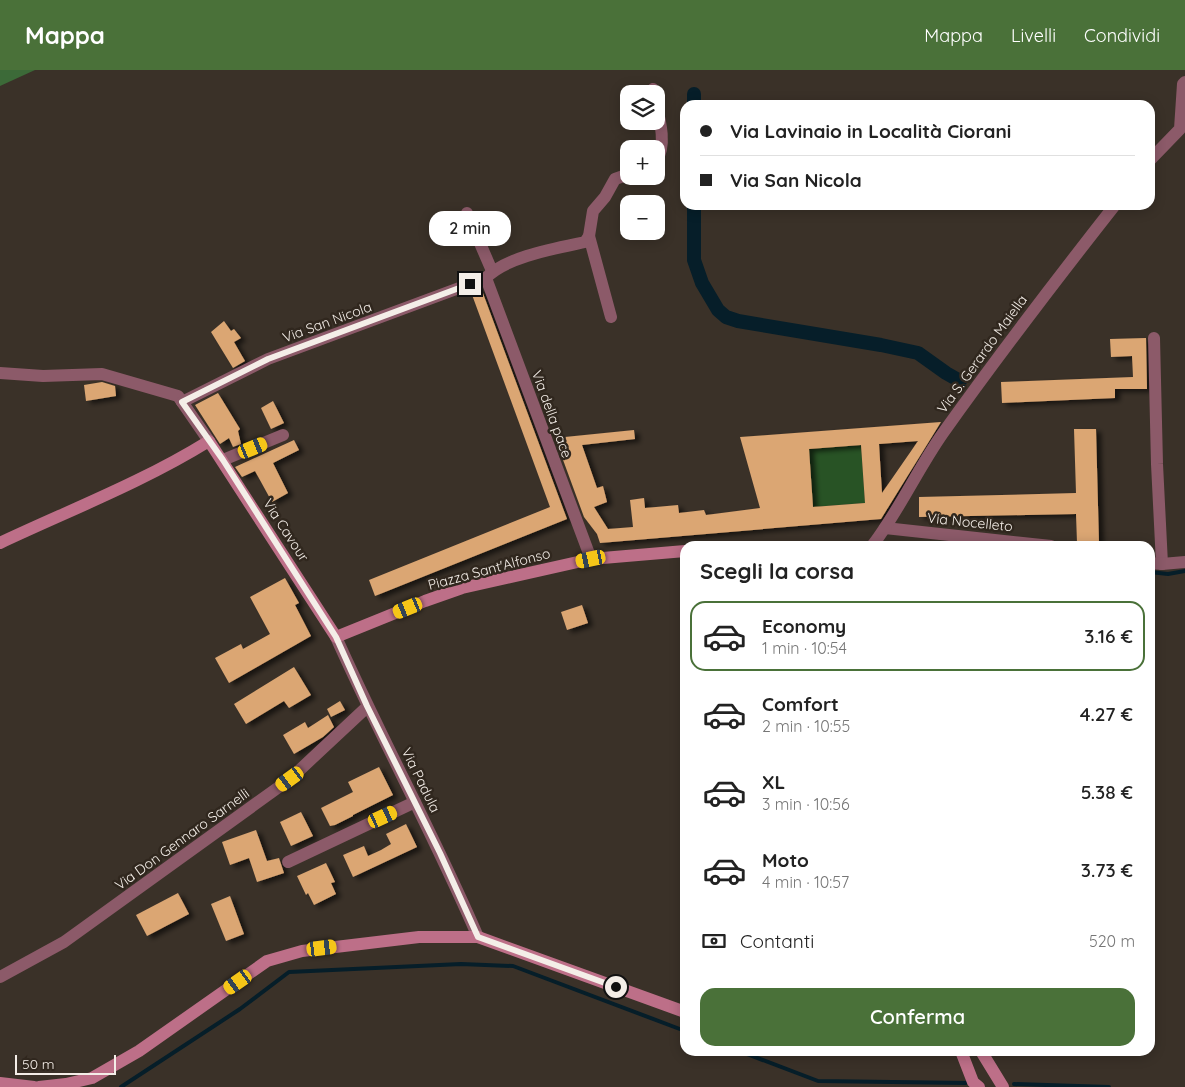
<!DOCTYPE html>
<html lang="it">
<head>
<meta charset="utf-8">
<style>
	:root { --surface:#fff; --page:#f6f6f6; --text:#222; --muted:#767676; --line:#e0e0e0; --accent:#4a7139 }
	body { margin:0; font-family:Quicksand,sans-serif; background:var(--page); color:var(--text); height:100vh; display:flex; flex-direction:column; font-size:19px; white-space:nowrap }
	* { box-sizing:border-box; margin:0 }
	p { font-size:16px; color:var(--muted) }
	.icon { flex:none; width:28px; height:28px; fill:none; stroke:currentColor; stroke-width:2; stroke-linecap:round; stroke-linejoin:round }
	.map { position:relative; flex:1; overflow:hidden }
	.panel { position:absolute; left:680px; top:471px; width:475px; height:515px; display:flex; flex-direction:column; background:var(--surface); border-radius:15px; box-shadow:0 2px 12px #0003 }
	.panel>* { flex:none }
	.guide { position:absolute; left:680px; top:30px; width:475px; height:110px; border-radius:15px; box-shadow:0 2px 12px #0003; display:grid; align-content:center; height:110px; padding:0 20px; background:var(--surface) }
	.fabs { position:absolute; left:620px; top:15px; display:grid; gap:10px }
	.fabs a { display:grid; place-items:center; width:45px; height:45px; border-radius:10px; background:var(--surface); box-shadow:0 2px 12px #0003; font-size:25px }
	.scale { position:absolute; left:15px; bottom:12px; width:101px; box-sizing:border-box; padding-left:5px; border:2px solid #f4eee8; border-top:0; font-size:14px; line-height:18px; white-space:nowrap; color:#f4eee8; -webkit-text-stroke:4px #30271e; paint-order:stroke }
	.end { position:absolute; width:22px; height:22px; margin:-11px; border:6px solid #f4eee8; background:#111; box-shadow:0 0 0 2px #111 }
	.from { border-radius:50% }
	.bubble { position:absolute; height:35px; border-radius:15px; background:var(--surface); box-shadow:0 2px 12px #0003; font-size:16px; font-weight:600; line-height:35px; text-align:center }
	.car { position:absolute; width:15px; height:30px; margin:-15px -8px; border-radius:6px; box-shadow:0 0 4px 1px #0007; background:linear-gradient(#f5c518 24%,#345 0 40%,#f5c518 0 76%,#345 0 86%,#f5c518 0) }
	.guide b { display:flex; align-items:center; gap:18px; height:48px; font-size:19px }
	.guide b+b { border-top:1px solid var(--line) }
	.guide i { width:12px; height:12px; background:var(--text) }
	ul { padding:0; list-style:none }
	li { display:flex; align-items:center; gap:15px; height:70px; margin:0 10px 8px; padding:0 10px; border:2px solid transparent; border-radius:15px }
	li div { flex:1 }
	li b { display:block; font-size:19px }
	li em { font-style:normal; font-weight:600 }
	li.current { border-color:var(--accent) }
	li>.icon { width:45px; height:45px; stroke-width:1.5 }
	h2 { padding:0 20px; font-size:22px; line-height:60px }
	.pay { display:flex; align-items:center; gap:12px; height:55px; padding:0 20px; font-size:19px }
	.pay p { margin-inline-start:auto }
	.cta { display:flex; gap:10px; margin-top:auto; padding:10px 20px }
	.cta a { flex:1; height:58px; border-radius:15px; background:var(--accent); color:#fff; font-size:20px; font-weight:600; line-height:58px; text-align:center }
	header { display:flex; align-items:center; gap:30px; box-sizing:border-box; height:70px; padding:0 25px; background:var(--accent); color:#fff }
	header strong { font-size:24px }
	nav { display:flex; gap:28px; margin-inline-start:auto; font-size:18px }
	.map>svg:first-child { display:block }
</style>
</head>
<body>
<header>
<strong>Mappa</strong>
<nav><a>Mappa</a><a>Livelli</a><a>Condividi</a></nav>
</header>
<div class="map">
<svg width="1185" height="1017" viewBox="0 0 1185 1017">
	<defs>
		<filter id="shadow"><feDropShadow dx="5" dy="3" stdDeviation="2.5" flood-color="#0009"/></filter>
	</defs>
	<rect width="100%" height="100%" fill="#3a3128"/>
	<!-- green -->
	<path fill="#285325" d="M 861,375 L 865,433 L 813,437 L 809,379 Z"/>
	<!-- forest -->
	<path fill="#3c6a38" d="M 0,0 L 35,0 L 0,16 Z"/>
	<g fill="none" stroke-linecap="round" stroke-linejoin="round">
		<!-- stream -->
		<g stroke="#061e29" stroke-width="4">
			<path d="M 1150,502 L 1168,504 L 1185,501"/>
			<path d="M 739,981 L 818,1011 L 966,1013"/>
			<path d="M 1014,1014 L 1109,1017"/>
			<path d="M 121,1017 L 240,939 L 289,902 L 461,894 L 513,896 L 685,961"/>
		</g>
		<!-- canal -->
		<g stroke="#061e29" stroke-width="14">
			<path d="M 694,24 L 694,35"/>
			<path d="M 694,135 L 694,190 L 702,213 L 718,240 L 726,247 L 738,251 L 881,275 L 918,283 L 946,303 L 960,311"/>
		</g>
	</g>
	<!-- building -->
	<g fill="#dba673" fill-rule="evenodd" filter="url(#shadow)">
		<path d="M 481,218 L 567,449 L 375,526 L 369,510 L 550,437 L 471,222 Z"/>
		<path d="M 224,251 L 231,261 L 234,259 L 241,268 L 234,272 L 245,291 L 233,298 L 211,262 Z"/>
		<path d="M 1146,268 L 1147,319 L 1115,319 L 1115,328 L 1002,333 L 1001,312 L 1133,307 L 1132,286 L 1111,287 L 1110,269 Z"/>
		<path d="M 102,312 L 115,316 L 116,326 L 86,331 L 84,315 Z"/>
		<path d="M 218,323 L 240,359 L 238,361 L 241,374 L 233,377 L 229,368 L 220,374 L 195,335 Z"/>
		<path d="M 273,331 L 284,353 L 271,359 L 261,338 Z"/>
		<path d="M 941,352 L 881,449 L 600,473 L 597,464 L 584,447 L 555,368 L 634,360 L 635,369 L 582,375 L 597,418 L 603,416 L 607,432 L 594,437 L 608,459 L 633,457 L 630,430 L 644,428 L 645,438 L 678,435 L 679,443 L 704,440 L 706,445 L 760,438 L 740,367 ZM 918,371 L 882,423 L 879,374 ZM 861,375 L 865,433 L 813,437 L 809,379 Z"/>
		<path d="M 1074,359 L 1096,359 L 1099,473 L 1077,473 L 1076,444 L 919,447 L 919,427 L 1076,423 Z"/>
		<path d="M 294,370 L 299,380 L 273,393 L 288,423 L 272,432 L 255,401 L 242,407 L 235,397 Z"/>
		<path d="M 285,508 L 299,533 L 295,535 L 311,566 L 229,613 L 215,588 L 241,574 L 243,579 L 270,564 L 250,527 Z"/>
		<path d="M 582,535 L 588,553 L 567,560 L 561,542 Z"/>
		<path d="M 294,597 L 311,625 L 289,638 L 284,631 L 246,654 L 234,634 Z"/>
		<path d="M 340,631 L 345,640 L 331,647 L 327,639 Z"/>
		<path d="M 328,645 L 334,657 L 323,667 L 294,684 L 283,665 L 305,652 L 308,658 Z"/>
		<path d="M 379,697 L 393,725 L 353,745 L 353,746 L 335,755 L 330,756 L 321,738 L 353,722 L 348,712 Z"/>
		<path d="M 301,742 L 313,766 L 291,776 L 280,752 Z"/>
		<path d="M 406,754 L 417,777 L 353,807 L 343,785 L 364,776 L 368,786 L 381,780 L 391,774 L 386,764 Z"/>
		<path d="M 256,760 L 267,791 L 279,788 L 284,803 L 257,812 L 249,788 L 230,795 L 222,772 Z"/>
		<path d="M 326,793 L 335,812 L 331,813 L 336,824 L 314,835 L 308,823 L 306,825 L 297,806 Z"/>
		<path d="M 178,823 L 189,844 L 147,866 L 136,845 Z"/>
		<path d="M 230,826 L 244,864 L 226,871 L 211,834 Z"/>
	</g>
	<g fill="none" stroke-linecap="round" stroke-linejoin="round">
		<!-- street -->
		<g stroke="#8c5a69" stroke-width="12">
			<path d="M 653,19 L 654,24"/>
			<path d="M 656,34 C 660,50 667,77 656,91"/>
			<path d="M 1150,90 L 1180,59 L 1183,14 L 1185,12"/>
			<path d="M 467,143 L 492,201"/>
			<path d="M 589,166 L 611,247"/>
			<path d="M 486,208 L 591,489"/>
			<path d="M 1154,268 L 1157,394 L 1162,494"/>
			<path d="M 0,303 L 43,306 L 102,304 L 178,326 L 209,371"/>
			<path d="M 182,332 L 268,289 L 486,208 C 505,187 557,178 585,172 L 589,166 L 593,141 L 605,127 L 615,109 L 629,104"/>
			<path d="M 223,390 L 283,365"/>
			<path d="M 885,458 L 1051,476"/>
			<path d="M 872,476 C 899,441 917,400 943,363 C 998,286 1056,210 1115,135"/>
			<path d="M 1150,493 L 1162,494 L 1185,492"/>
			<path d="M 336,567 C 381,668 434,765 478,867"/>
			<path d="M 288,792 L 415,732"/>
			<path d="M 0,907 L 64,872 L 290,709 L 367,637"/>
		</g>
		<!-- secondary -->
		<g stroke="#bd6f88" stroke-width="12">
			<path d="M 0,473 C 70,440 143,412 209,371 L 336,567 L 425,531 L 462,518 L 591,489 L 685,481"/>
			<path d="M 961,981 L 973,1012 L 979,1017"/>
			<path d="M 981,981 L 1003,1017"/>
			<path d="M 0,1013 L 34,1017"/>
			<path d="M 39,1017 L 66,1014 L 92,1008 L 139,981 L 267,891 L 302,881 L 419,867 L 478,867 L 685,942"/>
		</g>
	</g>
	<g fill="none" stroke-linecap="round" stroke-linejoin="round">
		<!-- route -->
		<path stroke="#f4eee8" stroke-width="6" d="M 470,214 L 268,289 L 182,332 L 223,390 L 336,567 L 367,636 L 440,783 L 478,867 L 616,917"/>
	</g>
	<g text-anchor="middle" stroke-width="5" stroke-linejoin="round" paint-order="stroke">
		<!-- street labels -->
		<g font-size="14" fill="#f4eee8" stroke="#30271e">
			<text transform="translate(327 252) rotate(-20)" y="5">Via San Nicola</text>
			<text transform="translate(982 284) rotate(-54)" y="5">Via S. Gerardo Maiella</text>
			<text transform="translate(552 344) rotate(70)" y="5">Via della pace</text>
			<text transform="translate(970 452) rotate(6)" y="5">Via Nocelleto</text>
			<text transform="translate(286 460) rotate(57)" y="5">Via Cavour</text>
			<text transform="translate(489 499) rotate(-15)" y="5">Piazza Sant'Alfonso</text>
			<text transform="translate(421 710) rotate(64)" y="5">Via Padula</text>
			<text transform="translate(182 769) rotate(-36)" y="5">Via Don Gennaro Sarnelli</text>
		</g>
	</g>
</svg>
<div class="fabs">
<a><svg class="icon" aria-label="layers" viewBox="0 0 24 24"><path d="M12 4l9 5-9 5-9-5zM3 14l9 5 9-5"/></svg></a>
<a>+</a>
<a>−</a>
</div>
<div class="scale">50 m</div>
<i class="end from" style="left:616px;top:917px"></i>
<i class="end" style="left:470px;top:214px"></i>
<div class="bubble" style="left:429px;top:141px;width:82px">2 min</div>
<i class="car" style="left:253px;top:378px;rotate:68deg"></i>
<i class="car" style="left:591px;top:489px;rotate:258deg"></i>
<i class="car" style="left:408px;top:538px;rotate:248deg"></i>
<i class="car" style="left:290px;top:709px;rotate:234deg"></i>
<i class="car" style="left:383px;top:747px;rotate:65deg"></i>
<i class="car" style="left:322px;top:878px;rotate:83deg"></i>
<i class="car" style="left:238px;top:912px;rotate:235deg"></i>
<div class="guide">
<b><i class="from"></i>Via Lavinaio in Località Ciorani</b>
<b><i></i>Via San Nicola</b>
</div>
<section class="panel">
<h2>Scegli la corsa</h2>
<ul>
<li class="current"><svg class="icon" aria-label="car" viewBox="0 0 24 24"><path d="M5 17H2v-5l4-1 3-4h7l3 4 3 1v5h-3M9 17h6M6 11h13"/><circle cx="7" cy="17" r="2"/><circle cx="17" cy="17" r="2"/></svg><div><b>Economy</b><p>1 min · 10:54</p></div><em>3.16 €</em></li>
<li><svg class="icon" aria-label="car" viewBox="0 0 24 24"><path d="M5 17H2v-5l4-1 3-4h7l3 4 3 1v5h-3M9 17h6M6 11h13"/><circle cx="7" cy="17" r="2"/><circle cx="17" cy="17" r="2"/></svg><div><b>Comfort</b><p>2 min · 10:55</p></div><em>4.27 €</em></li>
<li><svg class="icon" aria-label="car" viewBox="0 0 24 24"><path d="M5 17H2v-5l4-1 3-4h7l3 4 3 1v5h-3M9 17h6M6 11h13"/><circle cx="7" cy="17" r="2"/><circle cx="17" cy="17" r="2"/></svg><div><b>XL</b><p>3 min · 10:56</p></div><em>5.38 €</em></li>
<li><svg class="icon" aria-label="car" viewBox="0 0 24 24"><path d="M5 17H2v-5l4-1 3-4h7l3 4 3 1v5h-3M9 17h6M6 11h13"/><circle cx="7" cy="17" r="2"/><circle cx="17" cy="17" r="2"/></svg><div><b>Moto</b><p>4 min · 10:57</p></div><em>3.73 €</em></li>
</ul>
<div class="pay"><svg class="icon" aria-label="cash" viewBox="0 0 24 24"><path d="M3 7h18v10H3z"/><circle cx="12" cy="12" r="2"/></svg>Contanti<p>520 m</p></div>
<div class="cta"><a>Conferma</a></div>
</section>
</div>
</body>
</html>
